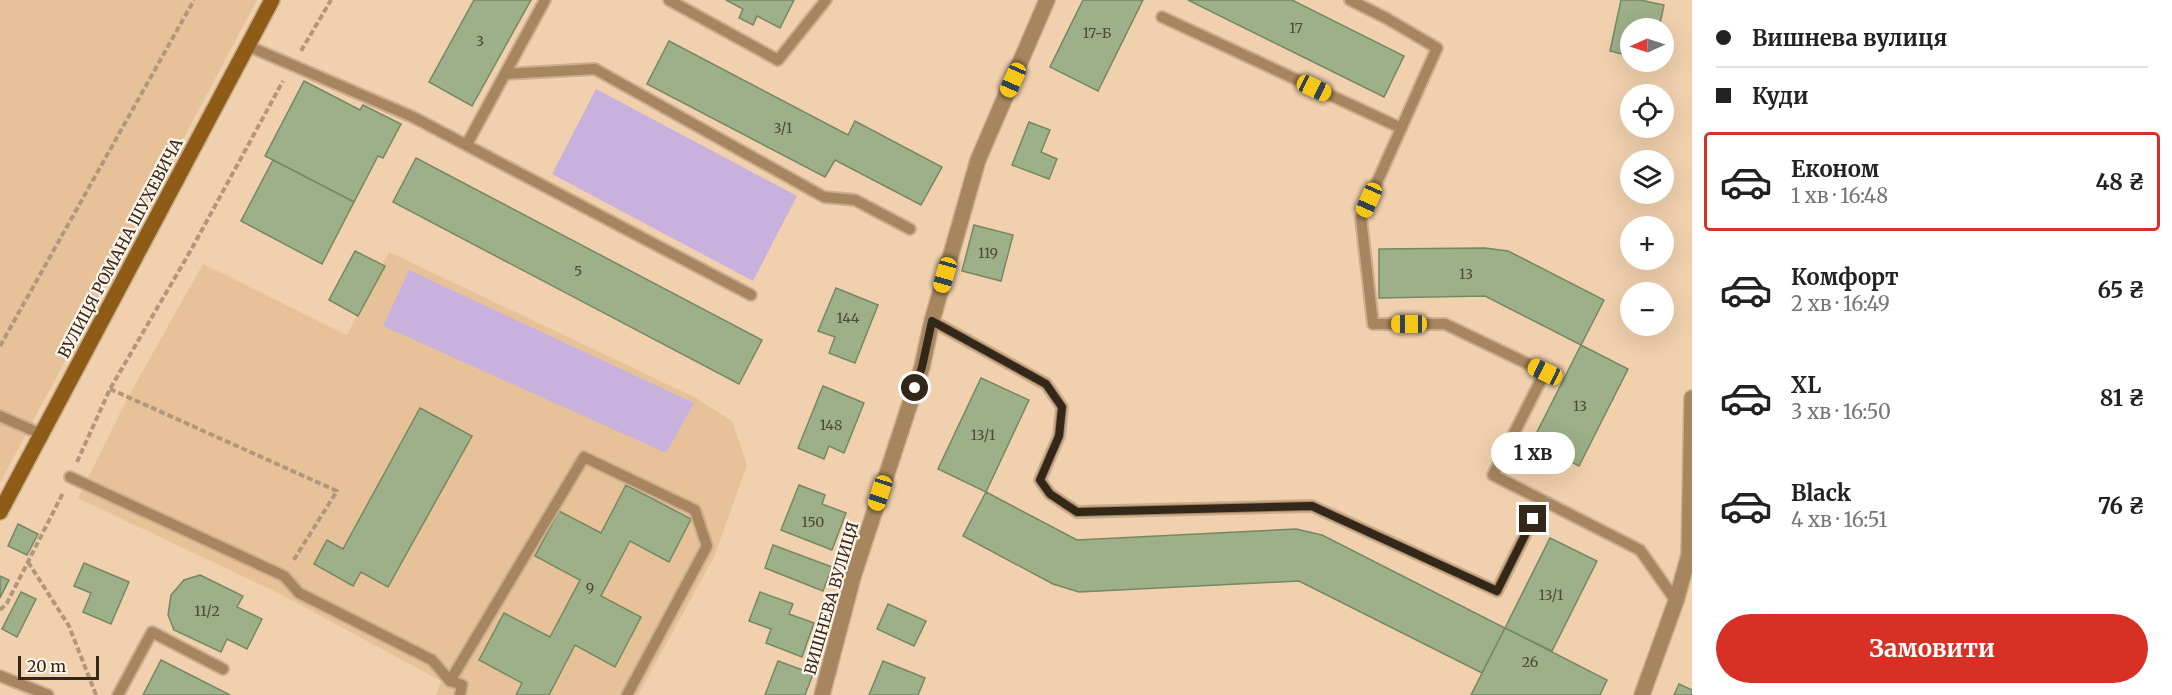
<!DOCTYPE html>
<html lang="uk">
<head>
<meta charset="utf-8">
<style>
	:root { --surface:#fff; --page:#f6f6f6; --text:#222; --muted:#767676; --line:#e0e0e0; --accent:#d93025 }
	body { margin:0; font-family:Merriweather,serif; background:var(--page); color:var(--text); height:100vh; display:flex; flex-direction:column; font-size:22px; white-space:nowrap }
	* { box-sizing:border-box; margin:0 }
	p { font-size:20px; color:var(--muted) }
	.icon { flex:none; width:33px; height:33px; fill:none; stroke:currentColor; stroke-width:2; stroke-linecap:round; stroke-linejoin:round }
	.map { position:relative; flex:1; overflow:hidden }
	.panel { display:flex; flex-direction:column; background:var(--surface); width:480px }
	.panel>* { flex:none }
	.banner { display:grid; align-content:center; height:132px; padding:0 24px; background:var(--surface) }
	.needle { width:39px; rotate:267deg }
	.fabs { position:absolute; left:1620px; top:18px; display:grid; gap:12px }
	.fabs a { display:grid; place-items:center; width:54px; height:54px; border-radius:50%; background:var(--surface); box-shadow:0 6px 24px #0002; font-size:30px }
	.scale { position:absolute; left:18px; bottom:15px; width:81px; box-sizing:border-box; padding-left:6px; border:3px solid #332719; border-top:0; font-size:16px; line-height:21px; white-space:nowrap; color:#332719; -webkit-text-stroke:4px #fff5eb; paint-order:stroke }
	.end { position:absolute; width:27px; height:27px; margin:-14px; border:8px solid #332719; background:#fff; box-shadow:0 0 0 3px #fff }
	.from { border-radius:50% }
	.bubble { position:absolute; height:42px; border-radius:21px; background:var(--surface); box-shadow:0 6px 24px #0002; font-size:20px; font-weight:700; line-height:42px; text-align:center }
	.car { position:absolute; width:18px; height:36px; margin:-18px -9px; border-radius:8px; box-shadow:0 0 4px 2px #0007; background:linear-gradient(#f5c518 24%,#345 0 40%,#f5c518 0 76%,#345 0 86%,#f5c518 0) }
	.banner b { display:flex; align-items:center; gap:21px; height:57px; font-size:22px }
	.banner b+b { border-top:2px solid var(--line) }
	.banner i { width:15px; height:15px; background:var(--text) }
	ul { padding:0; list-style:none }
	li { display:flex; align-items:center; gap:18px; height:99px; margin:0 12px 9px; padding:0 12px; border:3px solid transparent; border-radius:6px }
	li div { flex:1 }
	li b { display:block; font-size:22px }
	li em { font-style:normal; font-weight:700 }
	li.current { border-color:var(--accent) }
	li>.icon { width:54px; height:54px; stroke-width:1.5 }
	.primary-button { display:flex; gap:12px; margin-top:auto; padding:12px 24px }
	.primary-button a { flex:1; height:69px; border-radius:36px; background:var(--accent); color:#fff; font-size:24px; font-weight:700; line-height:69px; text-align:center }
	main { display:flex; flex:1; min-height:0 }
	.map>svg:first-child { display:block }
</style>
</head>
<body>
<main>
<div class="map">
<svg width="1692" height="695" viewBox="0 0 1692 695">
	<rect width="100%" height="100%" fill="#f0d0ad"/>
	<!-- built -->
	<g fill="#e7c299">
		<path d="M 0,0 L 257,0 L 0,483 Z"/>
		<path d="M 389,252 L 694,397 L 732,421 L 747,465 L 743,476 L 715,555 L 638,695 L 436,695 L 441,681 L 280,594 L 78,498 L 128,397 L 203,264 L 347,335 Z"/>
	</g>
	<!-- green -->
	<g fill="#c9b1dd">
		<path d="M 596,89 L 797,196 L 753,281 L 552,174 Z"/>
		<path d="M 409,270 L 694,403 L 666,453 L 383,326 Z"/>
	</g>
	<!-- building -->
	<g fill="#9db089" stroke="#768862" stroke-width="1.5">
		<path d="M 474,0 L 531,0 L 472,106 L 429,82 Z"/>
		<path d="M 726,0 L 794,0 L 780,28 L 757,16 L 753,25 L 739,18 L 743,9 Z"/>
		<path d="M 1083,0 L 1143,0 L 1098,91 L 1050,67 Z"/>
		<path d="M 1188,0 L 1292,0 L 1404,56 L 1384,97 Z"/>
		<path d="M 1621,0 L 1640,0 L 1664,5 L 1659,28 L 1630,28 L 1630,56 L 1610,51 Z"/>
		<path d="M 669,41 L 848,135 L 855,121 L 942,167 L 921,205 L 835,160 L 825,177 L 647,84 Z"/>
		<path d="M 304,81 L 360,110 L 363,105 L 401,124 L 383,158 L 378,156 L 354,202 L 265,156 Z"/>
		<path d="M 1029,122 L 1050,130 L 1041,152 L 1057,159 L 1049,179 L 1012,165 Z"/>
		<path d="M 416,158 L 762,340 L 739,384 L 393,202 Z"/>
		<path d="M 273,160 L 354,202 L 322,264 L 241,221 Z"/>
		<path d="M 974,225 L 1013,235 L 1001,281 L 962,271 Z"/>
		<path d="M 1485,248 L 1508,251 L 1604,300 L 1581,345 L 1485,296 L 1379,298 L 1379,249 Z"/>
		<path d="M 355,251 L 385,266 L 358,316 L 329,300 Z"/>
		<path d="M 836,288 L 878,305 L 855,363 L 829,353 L 835,337 L 818,331 Z"/>
		<path d="M 1581,345 L 1628,369 L 1579,466 L 1532,442 Z"/>
		<path d="M 981,378 L 1029,400 L 986,492 L 938,469 Z"/>
		<path d="M 823,386 L 864,403 L 844,453 L 829,446 L 824,459 L 798,448 Z"/>
		<path d="M 420,408 L 472,436 L 388,587 L 361,572 L 353,586 L 314,564 L 327,540 L 343,549 Z"/>
		<path d="M 626,485 L 691,519 L 669,562 L 630,541 L 601,596 L 641,617 L 615,667 L 575,645 L 549,695 L 516,695 L 522,683 L 479,660 L 504,613 L 550,637 L 580,580 L 535,556 L 559,511 L 601,533 Z"/>
		<path d="M 799,485 L 825,495 L 822,504 L 846,513 L 832,550 L 781,530 Z"/>
		<path d="M 986,492 L 1077,540 L 1296,529 L 1322,535 L 1505,628 L 1482,673 L 1299,581 L 1079,592 L 1053,584 L 963,536 Z"/>
		<path d="M 18,524 L 38,534 L 27,555 L 8,546 Z"/>
		<path d="M 1550,538 L 1597,561 L 1552,651 L 1505,628 Z"/>
		<path d="M 773,545 L 832,567 L 823,591 L 765,568 Z"/>
		<path d="M 84,563 L 129,582 L 111,624 L 83,612 L 91,593 L 74,586 Z"/>
		<path d="M 200,575 L 243,596 L 237,607 L 262,619 L 247,649 L 227,639 L 221,652 L 174,630 L 168,615 L 171,595 L 184,580 Z"/>
		<path d="M 0,576 L 9,580 L 0,598 Z"/>
		<path d="M 21,592 L 36,599 L 17,637 L 2,629 Z"/>
		<path d="M 760,592 L 793,604 L 789,614 L 814,623 L 802,657 L 766,643 L 771,629 L 749,621 Z"/>
		<path d="M 888,604 L 926,621 L 914,646 L 877,629 Z"/>
		<path d="M 1505,628 L 1607,680 L 1600,695 L 1471,695 Z"/>
		<path d="M 161,660 L 230,695 L 143,695 Z"/>
		<path d="M 778,661 L 813,674 L 805,695 L 765,695 Z"/>
		<path d="M 883,661 L 925,678 L 918,695 L 869,695 Z"/>
		<path d="M 1679,684 L 1692,690 L 1692,695 L 1674,695 Z"/>
	</g>
	<g fill="none" stroke-linecap="round" stroke-linejoin="round">
		<!-- service casing -->
		<g stroke="#caae8f" stroke-width="14">
			<g id="service">
				<path d="M 669,0 L 778,60 L 826,0"/>
				<path d="M 1350,0 L 1386,18 L 1437,48 L 1361,218 L 1373,324 L 1445,324 L 1545,372 L 1493,475 L 1640,550 L 1676,601"/>
				<path d="M 1162,17 L 1401,128"/>
				<path d="M 248,46 L 413,117 L 751,295"/>
				<path d="M 505,74 L 595,69 L 824,197 L 855,200 L 910,229"/>
				<path d="M 467,144 L 545,0"/>
				<path d="M 932,321 L 1046,384 L 1062,407 L 1059,436 L 1040,480 L 1050,494 L 1077,512 L 1312,506 L 1497,591 L 1542,501"/>
				<path d="M 0,416 L 41,434"/>
				<path d="M 70,477 L 284,576 L 299,593 L 432,660 L 450,681"/>
				<path d="M 0,676 L 48,695"/>
				<path d="M 118,695 L 152,632 L 223,669"/>
				<path d="M 460,695 L 462,685 L 450,681 L 584,457 L 695,510 L 707,546 L 627,695"/>
			</g>
		</g>
		<!-- minor casing -->
		<g stroke="#caae8f" stroke-width="18">
			<g id="minor">
				<path d="M 822,695 L 853,577 L 922,367 L 932,321 L 978,160 L 1047,0"/>
				<path d="M 1642,695 L 1676,601 L 1689,555 L 1692,398"/>
			</g>
		</g>
		<!-- secondary casing -->
		<g stroke="#caae8f" stroke-width="18">
			<path id="secondary" d="M 0,512 L 272,0"/>
		</g>
		<!-- path -->
		<g stroke="#b1987c" stroke-width="4" stroke-dasharray="6 3" stroke-linecap="butt">
			<path d="M 301,51 L 331,0"/>
			<path d="M 0,346 L 194,0"/>
			<path d="M 110,389 L 337,491 L 293,561"/>
			<path d="M 77,462 L 110,389 L 191,250 L 283,81"/>
			<path d="M 28,562 L 69,626 L 96,695"/>
			<path d="M 0,610 L 7,603 L 63,493"/>
		</g>
		<!-- service -->
		<use href="#service" stroke="#a7855e" stroke-width="10"/>
		<!-- minor -->
		<use href="#minor" stroke="#a7855e" stroke-width="15"/>
		<!-- secondary -->
		<use href="#secondary" stroke="#8e5c16" stroke-width="15"/>
	</g>
	<g fill="none" stroke-linecap="round" stroke-linejoin="round">
		<!-- route -->
		<path stroke="#332719" stroke-width="8" d="M 915,388 L 922,367 L 932,321 L 1046,384 L 1062,407 L 1059,436 L 1040,480 L 1050,494 L 1077,512 L 1312,506 L 1497,591 L 1533,519"/>
	</g>
	<g text-anchor="middle" stroke-width="4.5" stroke-linejoin="round" paint-order="stroke">
		<!-- number labels -->
		<g font-size="14" fill="#4e4935">
			<text x="1296" y="33">17</text>
			<text x="1097" y="38">17-Б</text>
			<text x="480" y="46">3</text>
			<text x="783" y="133">3/1</text>
			<text x="988" y="258">119</text>
			<text x="578" y="276">5</text>
			<text x="1466" y="279">13</text>
			<text x="848" y="323">144</text>
			<text x="1580" y="411">13</text>
			<text x="831" y="430">148</text>
			<text x="983" y="440">13/1</text>
			<text x="813" y="527">150</text>
			<text x="590" y="593">9</text>
			<text x="1551" y="600">13/1</text>
			<text x="207" y="616">11/2</text>
			<text x="1530" y="667">26</text>
		</g>
		<!-- street labels -->
		<g font-size="16" fill="#332719" stroke="#fff5eb">
			<text transform="translate(120 248) rotate(-62)" y="6">ВУЛИЦЯ РОМАНА ШУХЕВИЧА</text>
			<text transform="translate(831 598) rotate(-74)" y="6">ВИШНЕВА ВУЛИЦЯ</text>
		</g>
	</g>
</svg>
<div class="fabs">
<a><svg class="needle" viewBox="-14 -14 28 28"><path d="M0-13l5 13h-10z" fill="#e53935"/><path d="M0 13l5-13h-10z" fill="#767676"/></svg></a>
<a><svg class="icon" aria-label="locate" viewBox="0 0 24 24"><circle cx="12" cy="12" r="6"/><path d="M12 2v4M12 18v4M2 12h4M18 12h4"/></svg></a>
<a><svg class="icon" aria-label="layers" viewBox="0 0 24 24"><path d="M12 4l9 5-9 5-9-5zM3 14l9 5 9-5"/></svg></a>
<a>+</a>
<a>−</a>
</div>
<div class="scale">20 m</div>
<i class="end from" style="left:915px;top:388px"></i>
<i class="end" style="left:1533px;top:519px"></i>
<div class="bubble" style="left:1491px;top:432px;width:84px">1 хв</div>
<i class="car" style="left:1013px;top:80px;rotate:204deg"></i>
<i class="car" style="left:1314px;top:88px;rotate:115deg"></i>
<i class="car" style="left:1369px;top:200px;rotate:204deg"></i>
<i class="car" style="left:945px;top:275px;rotate:196deg"></i>
<i class="car" style="left:1409px;top:324px;rotate:270deg"></i>
<i class="car" style="left:1545px;top:372px;rotate:295deg"></i>
<i class="car" style="left:880px;top:493px;rotate:198deg"></i>
</div>
<section class="panel">
<div class="banner">
<b><i class="from"></i>Вишнева вулиця</b>
<b><i></i>Куди</b>
</div>
<ul>
<li class="current"><svg class="icon" aria-label="car" viewBox="0 0 24 24"><path d="M5 17H2v-5l4-1 3-4h7l3 4 3 1v5h-3M9 17h6M6 11h13"/><circle cx="7" cy="17" r="2"/><circle cx="17" cy="17" r="2"/></svg><div><b>Економ</b><p>1 хв · 16:48</p></div><em>48 ₴</em></li>
<li><svg class="icon" aria-label="car" viewBox="0 0 24 24"><path d="M5 17H2v-5l4-1 3-4h7l3 4 3 1v5h-3M9 17h6M6 11h13"/><circle cx="7" cy="17" r="2"/><circle cx="17" cy="17" r="2"/></svg><div><b>Комфорт</b><p>2 хв · 16:49</p></div><em>65 ₴</em></li>
<li><svg class="icon" aria-label="car" viewBox="0 0 24 24"><path d="M5 17H2v-5l4-1 3-4h7l3 4 3 1v5h-3M9 17h6M6 11h13"/><circle cx="7" cy="17" r="2"/><circle cx="17" cy="17" r="2"/></svg><div><b>XL</b><p>3 хв · 16:50</p></div><em>81 ₴</em></li>
<li><svg class="icon" aria-label="car" viewBox="0 0 24 24"><path d="M5 17H2v-5l4-1 3-4h7l3 4 3 1v5h-3M9 17h6M6 11h13"/><circle cx="7" cy="17" r="2"/><circle cx="17" cy="17" r="2"/></svg><div><b>Black</b><p>4 хв · 16:51</p></div><em>76 ₴</em></li>
</ul>
<div class="primary-button"><a>Замовити</a></div>
</section>
</main>
</body>
</html>
